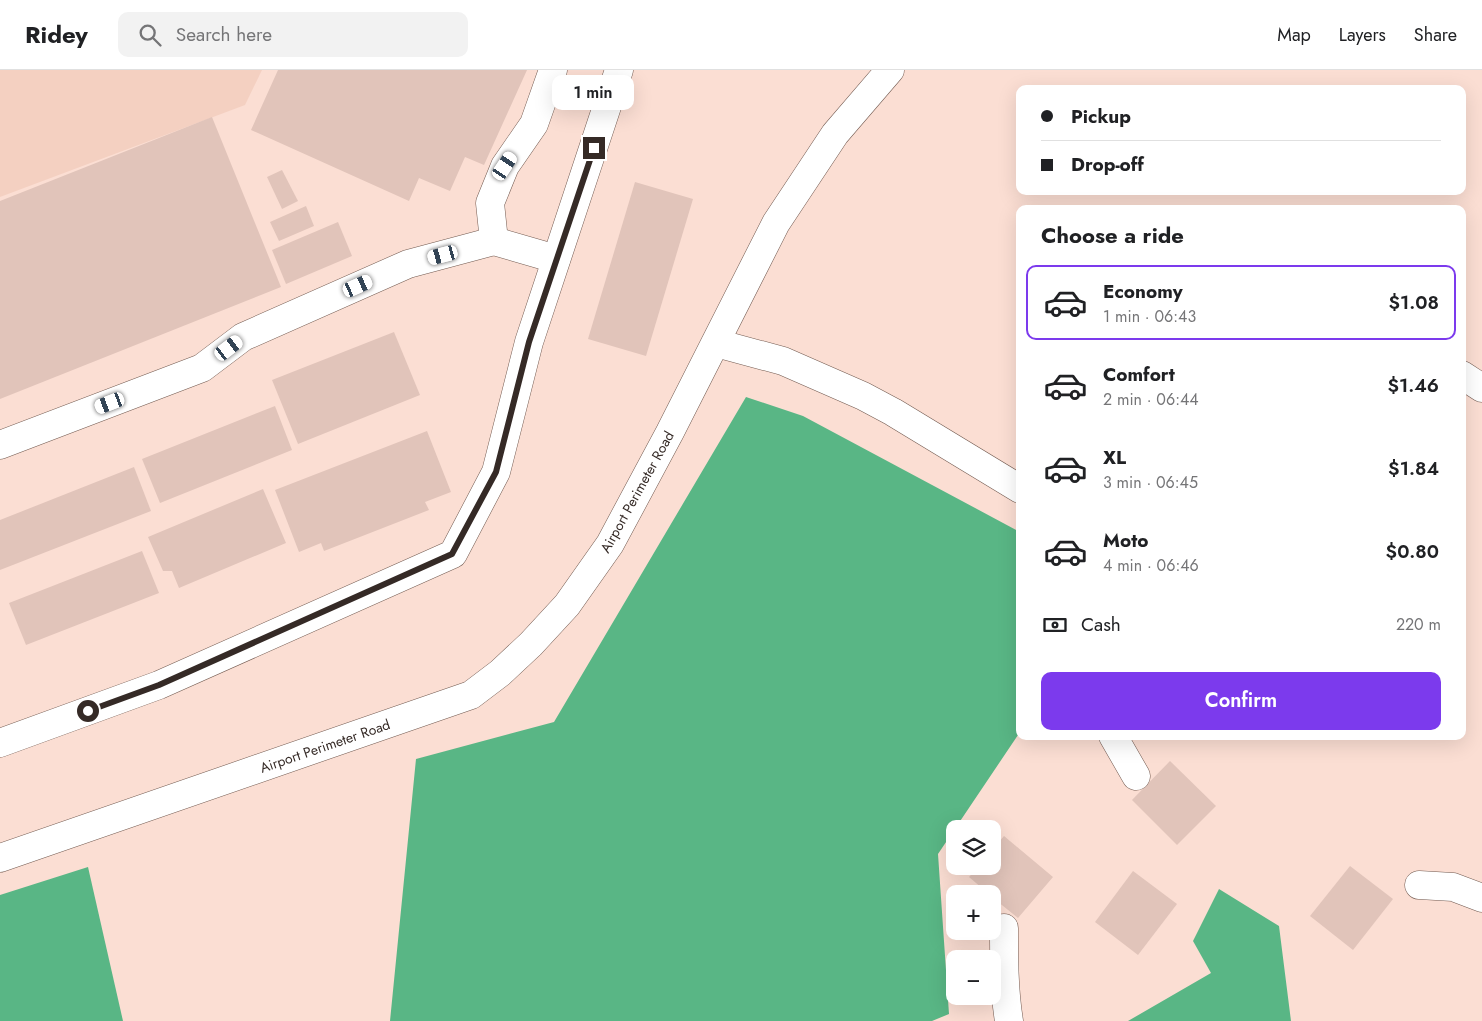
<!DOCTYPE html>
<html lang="en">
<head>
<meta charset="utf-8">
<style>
	:root { --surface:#fff; --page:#f2f2f2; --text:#202124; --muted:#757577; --line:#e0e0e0; --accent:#7c3aed }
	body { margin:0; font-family:Jost,sans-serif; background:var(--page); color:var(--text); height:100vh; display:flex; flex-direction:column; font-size:19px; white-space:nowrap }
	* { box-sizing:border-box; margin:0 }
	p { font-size:16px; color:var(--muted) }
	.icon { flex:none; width:28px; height:28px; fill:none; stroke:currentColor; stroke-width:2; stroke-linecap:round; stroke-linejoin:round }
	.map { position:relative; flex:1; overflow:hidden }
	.sheet { position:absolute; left:1016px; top:135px; width:450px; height:535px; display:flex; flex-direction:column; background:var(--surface); border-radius:10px; box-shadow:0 5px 20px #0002 }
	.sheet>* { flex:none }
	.top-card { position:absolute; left:1016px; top:15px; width:450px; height:110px; border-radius:10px; box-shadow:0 5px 20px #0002; display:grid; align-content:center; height:110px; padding:0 25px; background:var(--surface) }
	.fabs { position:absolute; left:946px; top:750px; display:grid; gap:10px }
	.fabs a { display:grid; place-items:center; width:55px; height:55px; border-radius:10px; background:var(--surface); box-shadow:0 5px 20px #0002; font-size:25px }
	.end { position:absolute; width:22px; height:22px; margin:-11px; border:6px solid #352a26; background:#fff; box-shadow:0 0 0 2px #fff }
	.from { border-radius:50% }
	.bubble { position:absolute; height:35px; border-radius:10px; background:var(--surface); box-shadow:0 5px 20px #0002; font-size:16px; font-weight:600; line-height:35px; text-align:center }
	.car { position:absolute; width:15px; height:30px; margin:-15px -8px; border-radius:6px; box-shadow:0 0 4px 1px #0007; background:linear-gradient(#fff 24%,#345 0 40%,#fff 0 76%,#345 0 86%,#fff 0) }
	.top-card b { display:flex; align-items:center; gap:18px; height:48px; font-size:19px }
	.top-card b+b { border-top:1px solid var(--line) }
	.top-card i { width:12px; height:12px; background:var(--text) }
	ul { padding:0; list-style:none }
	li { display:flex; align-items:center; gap:15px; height:75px; margin:0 10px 8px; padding:0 15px; border:2px solid transparent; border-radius:10px }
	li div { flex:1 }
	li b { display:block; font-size:19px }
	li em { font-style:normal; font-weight:600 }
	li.selected { border-color:var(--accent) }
	li>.icon { width:45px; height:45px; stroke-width:1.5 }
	h2 { padding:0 25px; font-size:22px; line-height:60px }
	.pay { display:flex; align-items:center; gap:12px; height:55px; padding:0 25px; font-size:19px }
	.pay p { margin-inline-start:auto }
	.action { display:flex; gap:10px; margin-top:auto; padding:10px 25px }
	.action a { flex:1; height:58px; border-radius:10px; background:var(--accent); color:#fff; font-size:20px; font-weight:600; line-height:58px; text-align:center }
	header { display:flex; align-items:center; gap:30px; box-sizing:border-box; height:70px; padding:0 25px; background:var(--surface); border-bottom:1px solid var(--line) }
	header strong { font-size:24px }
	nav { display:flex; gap:28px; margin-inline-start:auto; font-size:18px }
	.search { width:350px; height:45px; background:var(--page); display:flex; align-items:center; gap:12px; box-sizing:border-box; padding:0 18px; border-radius:10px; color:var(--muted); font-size:19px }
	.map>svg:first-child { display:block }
</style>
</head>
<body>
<header>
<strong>Ridey</strong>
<div class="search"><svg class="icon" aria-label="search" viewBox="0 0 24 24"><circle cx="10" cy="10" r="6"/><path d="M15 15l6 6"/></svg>Search here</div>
<nav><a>Map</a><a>Layers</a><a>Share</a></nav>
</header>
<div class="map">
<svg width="1482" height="951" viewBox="0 0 1482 951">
	<rect width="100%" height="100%" fill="#fbded3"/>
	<!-- built -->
	<path fill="#f4d0c1" d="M 0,0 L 262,0 L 245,35 L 0,127 Z"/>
	<!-- forest -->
	<g fill="#59b685">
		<path d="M 746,327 L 803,346 L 1020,462 L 1020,662 L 938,784 L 949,944 L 932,951 L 390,951 L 416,689 L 554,652 Z"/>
		<path d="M 88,797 L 123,951 L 0,951 L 0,825 Z"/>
		<path d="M 1219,819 L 1279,856 L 1291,951 L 1128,951 L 1211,903 L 1193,871 Z"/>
	</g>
	<!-- building -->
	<g fill="#e1c4ba">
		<path d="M 278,0 L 527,0 L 484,95 L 465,87 L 450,121 L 419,108 L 409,131 L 251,60 Z"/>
		<path d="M 212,47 L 281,217 L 0,329 L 0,131 Z"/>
		<path d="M 282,100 L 298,131 L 282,139 L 267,107 Z"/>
		<path d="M 635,112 L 693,129 L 646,286 L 588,269 Z"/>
		<path d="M 306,136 L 314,156 L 279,171 L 270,152 Z"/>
		<path d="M 338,152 L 352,186 L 286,214 L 272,180 Z"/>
		<path d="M 394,262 L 420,325 L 298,374 L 272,310 Z"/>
		<path d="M 275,336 L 292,380 L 160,433 L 142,389 Z"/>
		<path d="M 427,361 L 451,422 L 425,432 L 429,440 L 324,481 L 321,473 L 299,482 L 275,420 Z"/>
		<path d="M 134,397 L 151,441 L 0,500 L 0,450 Z"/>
		<path d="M 263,419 L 286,473 L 179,518 L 172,501 L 163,501 L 148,467 Z"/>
		<path d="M 142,481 L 159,523 L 26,575 L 9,533 Z"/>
		<path d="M 1170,691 L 1216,736 L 1177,775 L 1132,730 Z"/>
		<path d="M 1004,766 L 1053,807 L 1018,848 L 992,827 L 992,824 L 989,824 L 969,807 L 979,796 L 992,796 L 992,780 Z"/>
		<path d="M 1350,796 L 1393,829 L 1353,880 L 1310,846 Z"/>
		<path d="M 1133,801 L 1177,834 L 1138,885 L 1095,852 Z"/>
	</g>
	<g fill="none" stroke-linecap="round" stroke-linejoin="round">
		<!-- minor casing -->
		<g stroke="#725a50" stroke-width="29">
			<g id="minor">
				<path d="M 494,171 L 490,133 L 505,96 L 534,54 L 553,0"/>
				<path d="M 716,273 L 783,291 L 863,326 L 893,342 L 1020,419"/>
				<path d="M 1462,305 L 1482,318"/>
				<path d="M 0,375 L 202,298 L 243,267 L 408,194 L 494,171 L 556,189"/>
				<path d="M 1113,666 L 1136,706"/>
				<path d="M 0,673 L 159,615 L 453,484 L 496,402 L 529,272 L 619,0"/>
				<path d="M 0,788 L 471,625 L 500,603 L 531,574 L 567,535 L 610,474 L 670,362 L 776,153 L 835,64 L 890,0"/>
				<path d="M 1419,815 L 1453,817 L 1482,828"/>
				<path d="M 1004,858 C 1004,889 1004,920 1009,951"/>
			</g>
		</g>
		<!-- minor -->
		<use href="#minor" stroke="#fff" stroke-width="28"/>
	</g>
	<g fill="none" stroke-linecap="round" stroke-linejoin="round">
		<!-- route -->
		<path stroke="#352a26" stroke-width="6" d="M 88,641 L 159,615 L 452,484 L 496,402 L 529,272 L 594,78"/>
	</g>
	<g text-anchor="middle" stroke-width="5" stroke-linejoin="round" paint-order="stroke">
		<!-- street labels -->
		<g font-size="14" fill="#352a26" stroke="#fff">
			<text transform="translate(637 422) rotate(-61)" y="5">Airport Perimeter Road</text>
			<text transform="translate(325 676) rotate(-19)" y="5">Airport Perimeter Road</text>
		</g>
	</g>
</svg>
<div class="fabs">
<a><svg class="icon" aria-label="layers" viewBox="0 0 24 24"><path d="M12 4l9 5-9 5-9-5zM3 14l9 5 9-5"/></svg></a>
<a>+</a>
<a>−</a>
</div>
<i class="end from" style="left:88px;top:641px"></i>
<i class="end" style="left:594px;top:78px"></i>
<div class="bubble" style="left:552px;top:5px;width:82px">1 min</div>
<i class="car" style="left:505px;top:96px;rotate:34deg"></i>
<i class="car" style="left:443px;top:185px;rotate:255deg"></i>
<i class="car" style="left:358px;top:216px;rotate:66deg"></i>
<i class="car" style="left:229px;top:278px;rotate:53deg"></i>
<i class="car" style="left:110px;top:333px;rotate:249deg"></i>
<div class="top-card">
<b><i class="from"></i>Pickup</b>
<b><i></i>Drop-off</b>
</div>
<section class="sheet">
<h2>Choose a ride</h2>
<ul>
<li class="selected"><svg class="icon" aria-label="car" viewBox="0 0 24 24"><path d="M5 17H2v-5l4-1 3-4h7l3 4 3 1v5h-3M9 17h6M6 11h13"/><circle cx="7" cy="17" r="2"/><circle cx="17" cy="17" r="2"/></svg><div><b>Economy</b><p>1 min · 06:43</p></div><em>$1.08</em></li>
<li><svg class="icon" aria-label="car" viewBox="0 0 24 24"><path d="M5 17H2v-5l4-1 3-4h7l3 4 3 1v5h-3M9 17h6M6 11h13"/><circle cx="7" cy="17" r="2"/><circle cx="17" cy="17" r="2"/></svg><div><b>Comfort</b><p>2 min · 06:44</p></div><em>$1.46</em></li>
<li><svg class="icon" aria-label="car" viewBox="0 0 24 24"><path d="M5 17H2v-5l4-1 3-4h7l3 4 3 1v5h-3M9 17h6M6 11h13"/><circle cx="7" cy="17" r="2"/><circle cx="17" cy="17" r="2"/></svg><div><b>XL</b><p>3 min · 06:45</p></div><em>$1.84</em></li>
<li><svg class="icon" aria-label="car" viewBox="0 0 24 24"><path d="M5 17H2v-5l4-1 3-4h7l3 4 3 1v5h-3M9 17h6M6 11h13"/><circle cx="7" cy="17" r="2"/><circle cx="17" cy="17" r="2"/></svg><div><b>Moto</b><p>4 min · 06:46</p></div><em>$0.80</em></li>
</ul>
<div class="pay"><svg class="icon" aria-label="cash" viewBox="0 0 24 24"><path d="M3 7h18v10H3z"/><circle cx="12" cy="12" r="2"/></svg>Cash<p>220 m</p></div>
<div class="action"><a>Confirm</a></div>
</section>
</div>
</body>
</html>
